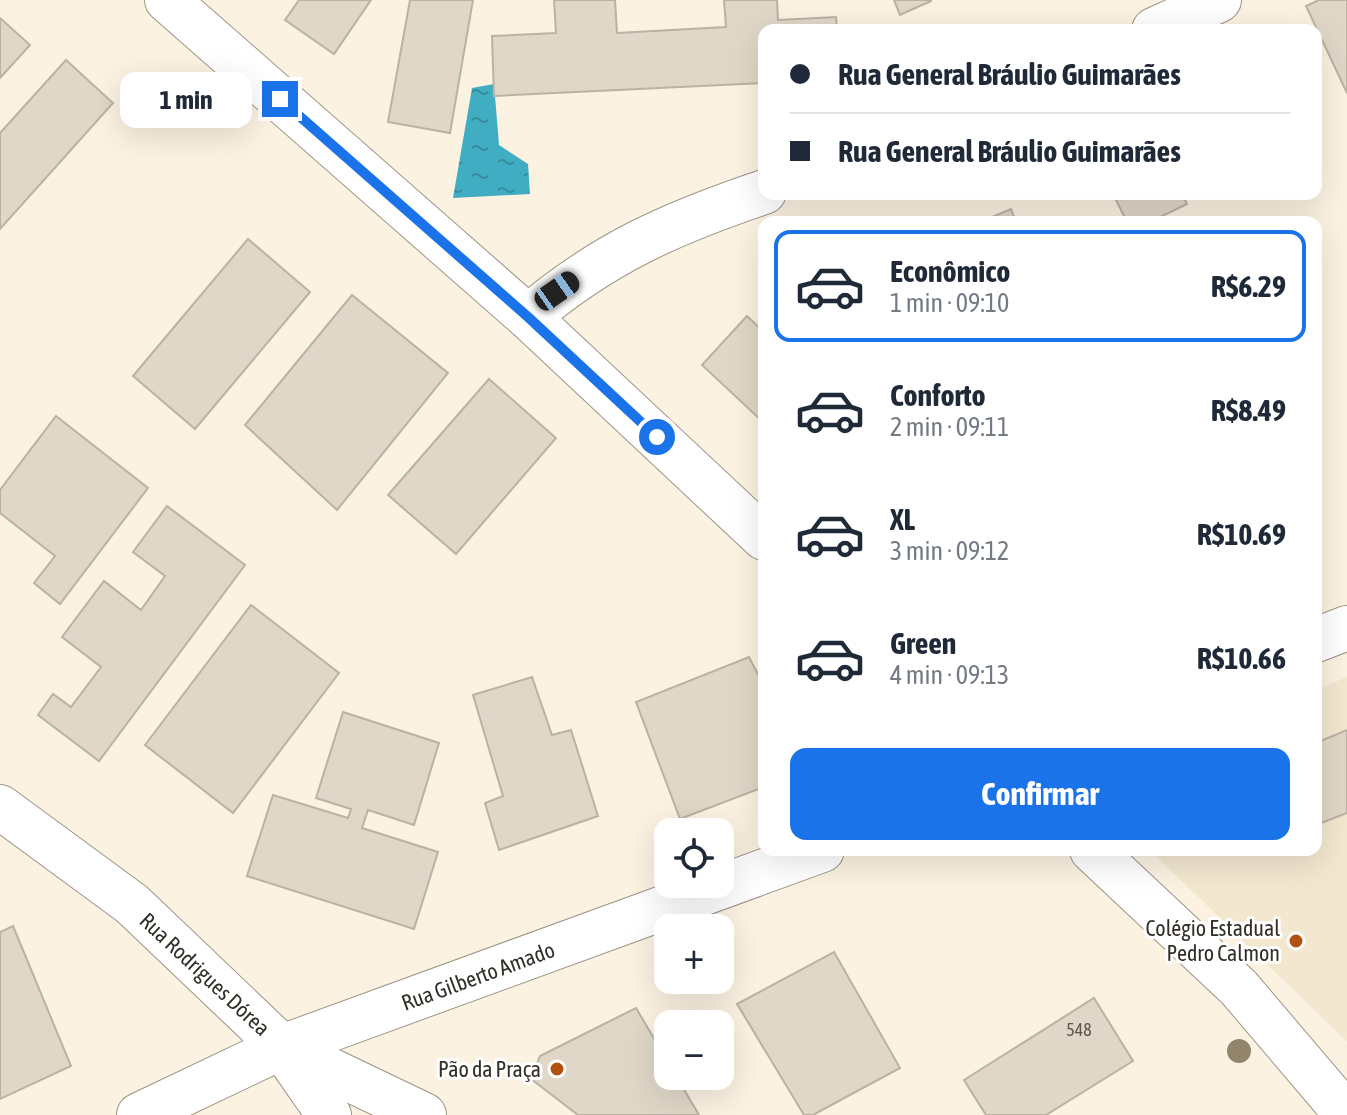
<!DOCTYPE html>
<html lang="pt">
<head>
<meta charset="utf-8">
<style>
	:root { --surface:#fff; --page:#f2f2f3; --text:#1f2937; --muted:#747a83; --line:#e0e1e3; --accent:#1a73e8 }
	body { margin:0; font-family:"Asap Condensed",sans-serif; background:var(--page); color:var(--text); height:100vh; display:flex; flex-direction:column; font-size:30px; white-space:nowrap }
	* { box-sizing:border-box; margin:0 }
	p { font-size:26px; color:var(--muted) }
	.icon { flex:none; width:44px; height:44px; fill:none; stroke:currentColor; stroke-width:2; stroke-linecap:round; stroke-linejoin:round }
	.map { position:relative; flex:1; overflow:hidden }
	.details { position:absolute; left:758px; top:216px; width:564px; height:640px; display:flex; flex-direction:column; background:var(--surface); border-radius:16px; box-shadow:0 8px 32px #0002 }
	.details>* { flex:none }
	.banner { position:absolute; left:758px; top:24px; width:564px; height:176px; border-radius:16px; box-shadow:0 8px 32px #0002; display:grid; align-content:center; height:176px; padding:0 32px; background:var(--surface) }
	.tools { position:absolute; left:654px; top:818px; display:grid; gap:16px }
	.tools a { display:grid; place-items:center; width:80px; height:80px; border-radius:16px; background:var(--surface); box-shadow:0 8px 32px #0002; font-size:40px }
	.end { position:absolute; width:36px; height:36px; margin:-18px; border:10px solid #1a73e8; background:#fff; box-shadow:0 0 0 4px #fff }
	.from { border-radius:50% }
	.bubble { position:absolute; height:56px; border-radius:16px; background:var(--surface); box-shadow:0 8px 32px #0002; font-size:26px; font-weight:700; line-height:56px; text-align:center }
	.car { position:absolute; width:24px; height:48px; margin:-24px -12px; border-radius:10px; box-shadow:0 0 6px 2px #0007; background:linear-gradient(#222 24%,#8ab4d8 0 40%,#222 0 76%,#8ab4d8 0 86%,#222 0) }
	.banner b { display:flex; align-items:center; gap:28px; height:76px; font-size:30px }
	.banner b+b { border-top:2px solid var(--line) }
	.banner i { width:20px; height:20px; background:var(--text) }
	ul { padding:14px 0 0; list-style:none }
	li { display:flex; align-items:center; gap:24px; height:112px; margin:0 16px 12px; padding:0 16px; border:4px solid transparent; border-radius:16px }
	li div { flex:1 }
	li b { display:block; font-size:30px }
	li em { font-style:normal; font-weight:700 }
	li.selected { border-color:var(--accent) }
	li>.icon { width:72px; height:72px; stroke-width:1.5 }
	.primary-button { display:flex; gap:16px; margin-top:auto; padding:16px 32px }
	.primary-button a { flex:1; height:92px; border-radius:16px; background:var(--accent); color:#fff; font-size:32px; font-weight:700; line-height:92px; text-align:center }
	.map>svg:first-child { display:block }
</style>
</head>
<body>
<div class="map">
<svg width="1347" height="1115" viewBox="0 0 1347 1115">
	<defs>
		<pattern id="water-ripples" width="26" height="14" patternUnits="userSpaceOnUse" patternTransform="scale(2)"><rect width="26" height="14" fill="#41adc2"/><path d="M2 4q2-2 4 0t4 0M15 11q2-2 4 0t4 0" fill="none" stroke="#378d9e"/></pattern>
	</defs>
	<rect width="100%" height="100%" fill="#fbf2e2"/>
	<!-- built -->
	<path fill="#f3e7d0" d="M 1347,677 L 1347,1042 L 1150,850 L 1316,850 L 1316,690 Z"/>
	<!-- water -->
	<path fill="url(#water-ripples)" d="M 494,84 L 499,145 L 528,164 L 530,194 L 453,198 L 472,88 Z"/>
	<!-- building -->
	<g fill="#e0d7c8" stroke="#bab2a3" stroke-width="2">
		<path d="M 299,0 L 371,0 L 334,54 L 285,20 Z"/>
		<path d="M 410,0 L 473,0 L 450,133 L 388,122 Z"/>
		<path d="M 554,0 L 615,0 L 617,33 L 726,27 L 724,0 L 777,0 L 778,20 L 836,17 L 837,30 L 764,30 L 764,83 L 494,96 L 492,36 L 556,33 Z"/>
		<path d="M 894,0 L 931,0 L 931,1 L 900,15 Z"/>
		<path d="M 1319,0 L 1347,0 L 1347,93 L 1306,6 Z"/>
		<path d="M 0,18 L 30,45 L 0,78 Z"/>
		<path d="M 66,60 L 113,103 L 0,229 L 0,133 Z"/>
		<path d="M 1113,194 L 1182,194 L 1187,204 L 1150,222 L 1127,222 Z"/>
		<path d="M 1011,209 L 1016,222 L 980,222 Z"/>
		<path d="M 248,239 L 310,292 L 195,429 L 133,376 Z"/>
		<path d="M 352,295 L 448,373 L 337,510 L 245,425 Z"/>
		<path d="M 747,316 L 764,332 L 764,423 L 702,365 Z"/>
		<path d="M 489,379 L 556,438 L 456,554 L 388,495 Z"/>
		<path d="M 56,416 L 148,488 L 60,604 L 34,583 L 55,556 L 0,513 L 0,490 Z"/>
		<path d="M 167,506 L 245,565 L 99,761 L 38,715 L 53,694 L 71,707 L 101,667 L 62,637 L 104,581 L 141,610 L 165,576 L 133,552 Z"/>
		<path d="M 251,605 L 339,673 L 233,813 L 145,745 Z"/>
		<path d="M 749,657 L 761,680 L 764,679 L 764,787 L 680,819 L 636,702 Z"/>
		<path d="M 532,677 L 552,735 L 571,730 L 598,816 L 499,850 L 485,803 L 503,796 L 473,695 Z"/>
		<path d="M 343,712 L 439,743 L 414,825 L 368,810 L 362,828 L 438,852 L 414,929 L 247,876 L 273,795 L 348,818 L 351,809 L 316,798 Z"/>
		<path d="M 1347,730 L 1347,813 L 1316,825 L 1316,743 Z"/>
		<path d="M 13,926 L 71,1066 L 0,1099 L 0,932 Z"/>
		<path d="M 834,952 L 900,1068 L 813,1115 L 804,1115 L 737,1004 Z"/>
		<path d="M 1094,998 L 1133,1061 L 1046,1115 L 986,1115 L 964,1080 Z"/>
		<path d="M 636,1008 L 668,1062 L 668,1076 L 676,1076 L 699,1115 L 578,1115 L 531,1079 L 540,1056 Z"/>
	</g>
	<g fill="none" stroke-linecap="round" stroke-linejoin="round">
		<!-- minor casing -->
		<g stroke="#9d9486" stroke-width="46">
			<g id="minor">
				<path d="M 167,0 L 528,317 L 764,538"/>
				<path d="M 1154,30 L 1219,0"/>
				<path d="M 528,317 C 603,253 672,223 764,192"/>
				<path d="M 1316,640 L 1347,628"/>
				<path d="M 0,807 L 132,904 L 282,1047 L 424,1115"/>
				<path d="M 1092,850 L 1239,988 L 1347,1115"/>
				<path d="M 283,1049 L 329,1115"/>
				<path d="M 139,1115 L 282,1047 L 822,850"/>
			</g>
		</g>
		<!-- minor -->
		<use href="#minor" stroke="#fff" stroke-width="44"/>
	</g>
	<!-- trees -->
	<circle fill="#92856c" cx="1239" cy="1051" r="12"/>
	<g fill="none" stroke-linecap="round" stroke-linejoin="round">
		<!-- route -->
		<path stroke="#1a73e8" stroke-width="10" d="M 280,99 L 528,317 L 657,437"/>
	</g>
	<!-- markers -->
	<g fill="#b25012" stroke="#fff" stroke-width="3">
		<circle cx="1296" cy="941" r="8"/>
		<circle cx="557" cy="1069" r="8"/>
	</g>
	<g text-anchor="middle" stroke-width="6" stroke-linejoin="round" paint-order="stroke">
		<!-- number labels -->
		<g font-size="18" fill="#5e5850">
			<text x="1079" y="1036">548</text>
		</g>
		<!-- poi labels -->
		<g font-size="22" fill="#322e28" stroke="#fff" text-anchor="end">
			<text x="1280" y="936">Colégio Estadual<tspan x="1280" dy="25">Pedro Calmon</tspan></text>
			<text x="541" y="1077">Pão da Praça</text>
		</g>
		<!-- street labels -->
		<g font-size="22" fill="#322e28" stroke="#fff">
			<text transform="translate(205 974) rotate(43)" y="8">Rua Rodrigues Dórea</text>
			<text transform="translate(478 976) rotate(-20)" y="8">Rua Gilberto Amado</text>
		</g>
	</g>
</svg>
<div class="tools">
<a><svg class="icon" aria-label="locate" viewBox="0 0 24 24"><circle cx="12" cy="12" r="6"/><path d="M12 2v4M12 18v4M2 12h4M18 12h4"/></svg></a>
<a>+</a>
<a>−</a>
</div>
<i class="end from" style="left:657px;top:437px"></i>
<i class="end" style="left:280px;top:99px"></i>
<div class="bubble" style="left:120px;top:72px;width:132px">1 min</div>
<i class="car" style="left:557px;top:291px;rotate:55deg"></i>
<div class="banner">
<b><i class="from"></i>Rua General Bráulio Guimarães</b>
<b><i></i>Rua General Bráulio Guimarães</b>
</div>
<section class="details">
<ul>
<li class="selected"><svg class="icon" aria-label="car" viewBox="0 0 24 24"><path d="M5 17H2v-5l4-1 3-4h7l3 4 3 1v5h-3M9 17h6M6 11h13"/><circle cx="7" cy="17" r="2"/><circle cx="17" cy="17" r="2"/></svg><div><b>Econômico</b><p>1 min · 09:10</p></div><em>R$6.29</em></li>
<li><svg class="icon" aria-label="car" viewBox="0 0 24 24"><path d="M5 17H2v-5l4-1 3-4h7l3 4 3 1v5h-3M9 17h6M6 11h13"/><circle cx="7" cy="17" r="2"/><circle cx="17" cy="17" r="2"/></svg><div><b>Conforto</b><p>2 min · 09:11</p></div><em>R$8.49</em></li>
<li><svg class="icon" aria-label="car" viewBox="0 0 24 24"><path d="M5 17H2v-5l4-1 3-4h7l3 4 3 1v5h-3M9 17h6M6 11h13"/><circle cx="7" cy="17" r="2"/><circle cx="17" cy="17" r="2"/></svg><div><b>XL</b><p>3 min · 09:12</p></div><em>R$10.69</em></li>
<li><svg class="icon" aria-label="car" viewBox="0 0 24 24"><path d="M5 17H2v-5l4-1 3-4h7l3 4 3 1v5h-3M9 17h6M6 11h13"/><circle cx="7" cy="17" r="2"/><circle cx="17" cy="17" r="2"/></svg><div><b>Green</b><p>4 min · 09:13</p></div><em>R$10.66</em></li>
</ul>
<div class="primary-button"><a>Confirmar</a></div>
</section>
</div>
</body>
</html>
